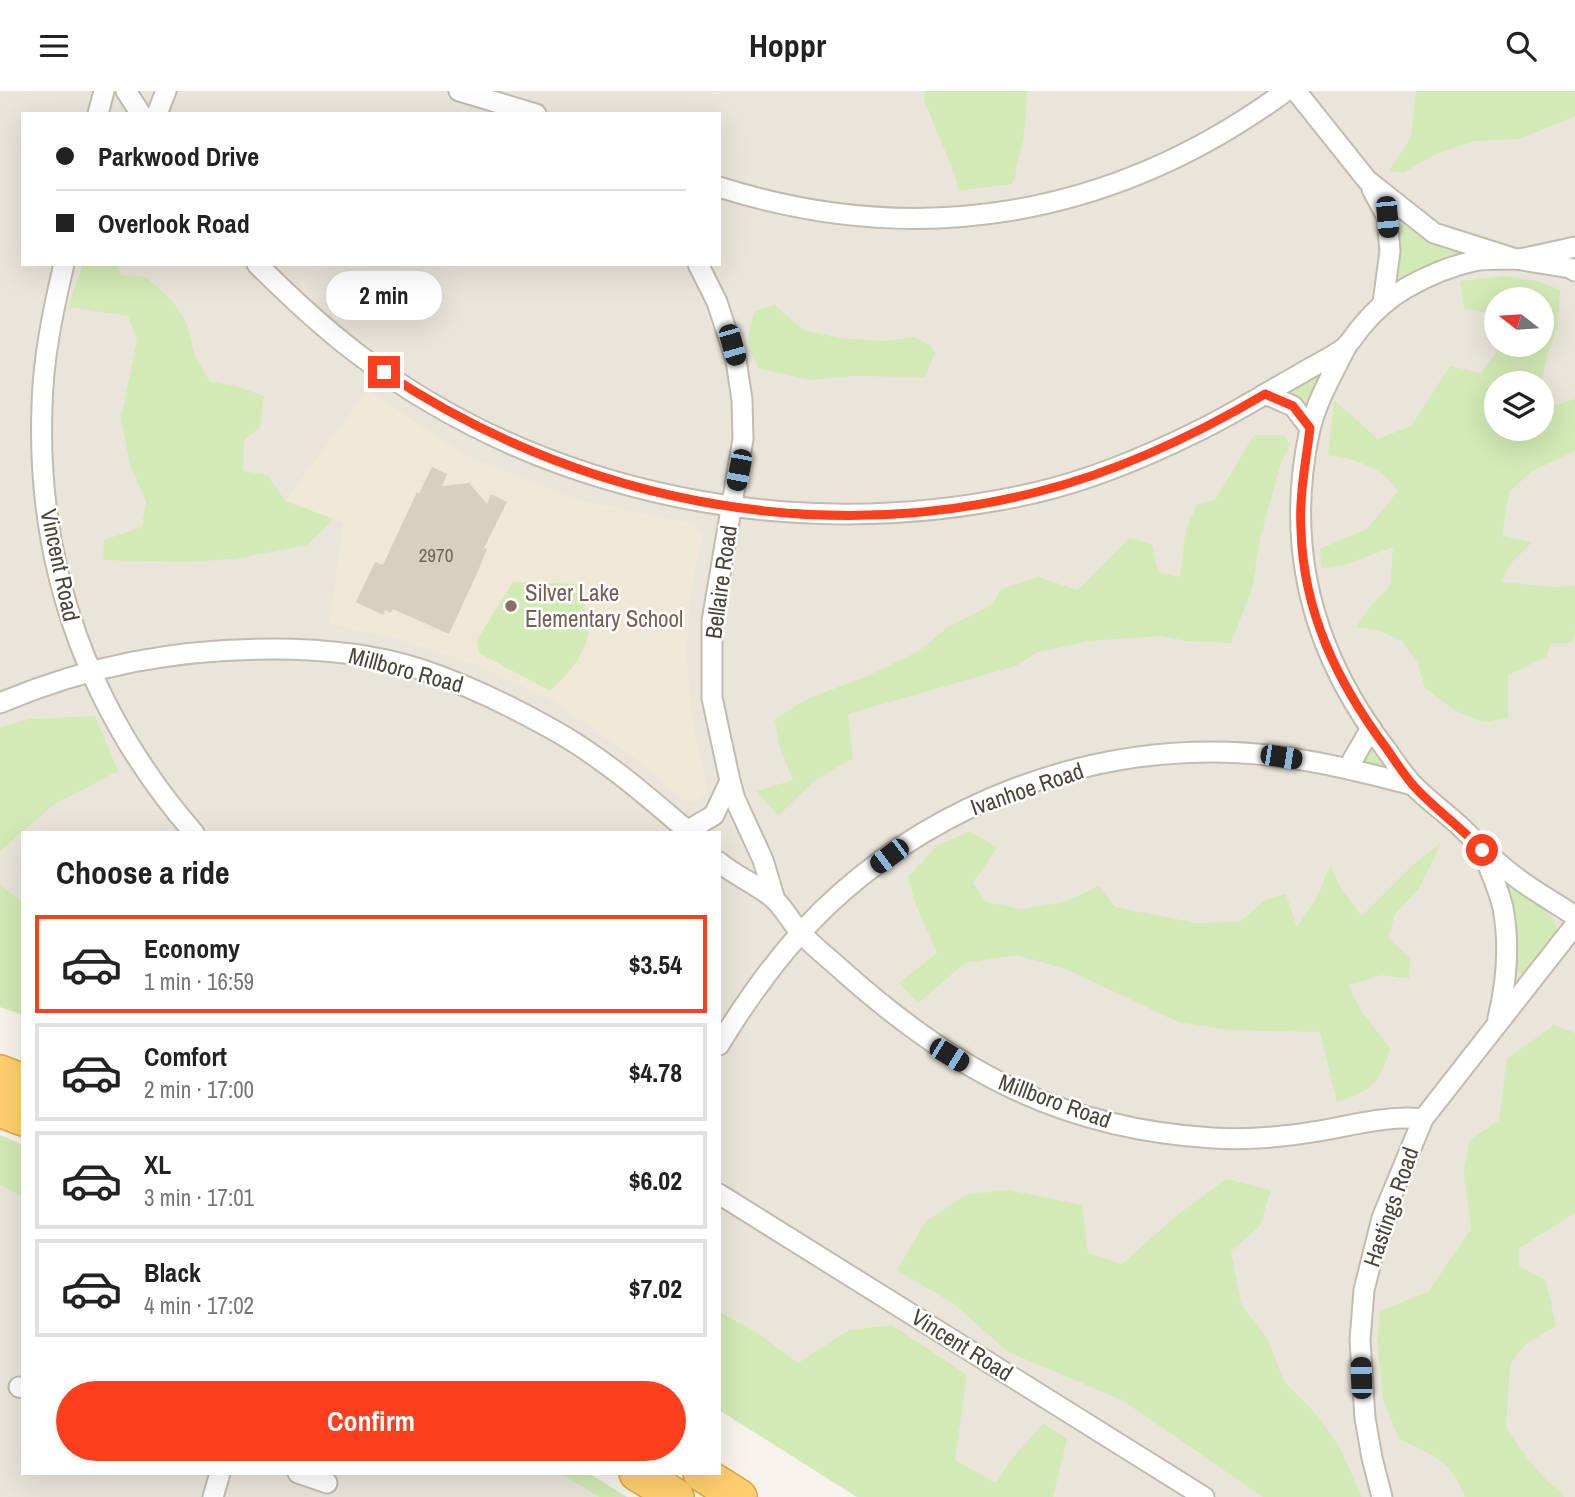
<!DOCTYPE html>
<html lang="en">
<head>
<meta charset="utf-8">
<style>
	:root { --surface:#fff; --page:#f6f6f6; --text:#222; --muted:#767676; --line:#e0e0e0; --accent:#fc3f1d }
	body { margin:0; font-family:"Archivo Narrow",sans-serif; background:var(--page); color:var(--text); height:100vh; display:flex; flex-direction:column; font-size:26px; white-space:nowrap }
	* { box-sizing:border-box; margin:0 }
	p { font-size:23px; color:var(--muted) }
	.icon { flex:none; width:38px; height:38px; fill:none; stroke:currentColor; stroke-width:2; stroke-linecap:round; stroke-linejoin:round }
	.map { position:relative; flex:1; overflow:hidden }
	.panel { position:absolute; left:21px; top:740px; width:700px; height:644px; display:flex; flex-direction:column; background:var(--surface); border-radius:0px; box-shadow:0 7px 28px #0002 }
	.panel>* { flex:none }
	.guide { position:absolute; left:21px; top:21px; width:700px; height:154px; border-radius:0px; box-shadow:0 7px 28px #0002; display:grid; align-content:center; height:154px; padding:0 35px; background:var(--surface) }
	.needle { width:46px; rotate:287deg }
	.fabs { position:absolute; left:1484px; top:196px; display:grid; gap:14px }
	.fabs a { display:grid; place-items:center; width:70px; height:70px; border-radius:50%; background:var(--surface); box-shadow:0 7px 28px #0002; font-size:35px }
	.end { position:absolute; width:32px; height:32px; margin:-16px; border:9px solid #fc3f1d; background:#fff; box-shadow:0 0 0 4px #fff }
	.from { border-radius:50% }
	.bubble { position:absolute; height:49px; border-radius:24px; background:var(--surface); box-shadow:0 7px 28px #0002; font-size:23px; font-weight:700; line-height:49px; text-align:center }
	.car { position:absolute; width:21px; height:42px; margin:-21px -10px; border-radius:9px; box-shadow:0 0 5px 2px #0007; background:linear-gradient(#222 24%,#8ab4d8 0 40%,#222 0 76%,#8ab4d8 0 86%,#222 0) }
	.guide b { display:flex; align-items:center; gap:24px; height:66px; font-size:26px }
	.guide b+b { border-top:2px solid var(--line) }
	.guide i { width:18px; height:18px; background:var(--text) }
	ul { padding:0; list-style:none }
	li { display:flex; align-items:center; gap:21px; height:98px; margin:0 14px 10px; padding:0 21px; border:4px solid var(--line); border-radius:0px }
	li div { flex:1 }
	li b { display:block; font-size:26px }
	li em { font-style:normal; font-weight:700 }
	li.selected { border-color:var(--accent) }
	li>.icon { width:63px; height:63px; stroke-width:1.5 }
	h2 { padding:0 35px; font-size:32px; line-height:84px }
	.cta { display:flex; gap:14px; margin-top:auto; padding:14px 35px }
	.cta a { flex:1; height:80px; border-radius:42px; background:var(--accent); color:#fff; font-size:28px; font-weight:700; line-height:80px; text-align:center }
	header { display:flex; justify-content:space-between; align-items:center; height:91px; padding:0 35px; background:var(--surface); font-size:32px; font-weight:700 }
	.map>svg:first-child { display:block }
</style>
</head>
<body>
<header><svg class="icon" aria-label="menu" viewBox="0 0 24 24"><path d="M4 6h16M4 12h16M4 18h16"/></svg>Hoppr<svg class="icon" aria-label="search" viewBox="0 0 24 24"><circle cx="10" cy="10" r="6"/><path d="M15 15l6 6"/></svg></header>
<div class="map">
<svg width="1575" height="1406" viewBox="0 0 1575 1406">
	<rect width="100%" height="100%" fill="#f6f3ec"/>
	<!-- residential -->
	<g fill="#eae5da" fill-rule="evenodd">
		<path d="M 0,0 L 1575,0 L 1575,1406 L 857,1406 L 719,1319 L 719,742 L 23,742 L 23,924 L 0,916 ZM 23,23 L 719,23 L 719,173 L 23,173 ZM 1496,208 L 1542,208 L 1542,254 L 1496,254 ZM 1496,292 L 1542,292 L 1542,338 L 1496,338 Z"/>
		<path d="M 0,1094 L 23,1106 L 23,1382 L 561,1382 L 599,1406 L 0,1406 Z"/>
	</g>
	<!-- education -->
	<path fill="#efe8d6" d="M 368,299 L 462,362 L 575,408 L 694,433 L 703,447 L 691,498 L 686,561 L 692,627 L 708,702 L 693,712 L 684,709 L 633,666 L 552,609 L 477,574 L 398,548 L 330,533 L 343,432 L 285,410 Z"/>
	<!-- green -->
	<g fill="#d2eab5" fill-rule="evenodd">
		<path d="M 925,0 L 1029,0 L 1027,2 C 1026,24 1025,44 1019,66 C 1016,76 1017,83 1012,93 L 958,100 L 957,89 L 924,9 Z"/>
		<path d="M 1416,0 L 1575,0 L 1575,25 L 1520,48 L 1473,50 L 1432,65 L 1403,82 L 1389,80 L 1411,46 Z"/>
		<path d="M 1402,133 L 1457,161 L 1457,164 L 1399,188 L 1397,185 L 1397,137 Z"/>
		<path d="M 83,173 L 118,173 L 121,184 L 146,186 L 172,209 L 187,233 L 194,263 L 210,291 L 236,295 L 264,305 L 260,336 L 244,349 L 243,380 L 268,384 L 285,410 L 334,428 L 307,454 L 233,468 L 186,471 L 103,469 L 104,449 L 142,436 L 146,410 L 130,374 L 121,327 L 137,249 L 128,225 L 68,216 Z"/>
		<path d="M 1505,185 L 1537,190 L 1560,199 L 1558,235 L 1547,263 L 1542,291 L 1552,315 L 1575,308 L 1575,360 L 1532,380 L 1509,401 L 1502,445 L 1532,451 L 1510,473 L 1501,491 L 1553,496 L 1575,495 L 1575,538 L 1572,552 L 1551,552 L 1546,566 L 1508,584 L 1508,627 L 1483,631 L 1454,619 L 1425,597 L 1418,573 L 1402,550 L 1377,539 L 1356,536 L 1373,512 L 1390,495 L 1393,456 L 1347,473 L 1322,477 L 1320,458 L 1367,438 L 1398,400 C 1384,377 1354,367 1328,364 L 1334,309 L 1378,348 L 1411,335 L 1450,275 L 1481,282 L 1501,254 L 1542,254 L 1542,208 L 1496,208 L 1496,228 L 1494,224 L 1464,217 L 1460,190 ZM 1496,292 L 1542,292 L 1542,338 L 1496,338 Z"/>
		<path d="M 775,214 L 803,239 L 839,247 L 884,250 L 915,246 L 929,254 L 935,261 L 925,286 L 853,285 L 809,289 L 759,277 C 745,256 747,243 755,220 Z"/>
		<path d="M 1316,282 L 1319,286 L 1310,317 L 1308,318 L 1291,304 L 1289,298 Z"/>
		<path d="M 1254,344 L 1283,344 L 1290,353 L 1281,372 L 1261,444 L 1252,498 L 1231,552 L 1186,550 L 1161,545 L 1088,550 L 1038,561 L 1016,575 L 848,623 L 853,667 L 814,690 L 778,725 L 757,700 L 793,689 L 779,655 L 775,628 L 807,608 L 865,586 L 919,560 L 948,536 L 991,514 L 1002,498 L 1038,486 L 1078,499 L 1129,447 L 1152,453 L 1158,481 L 1180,486 L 1186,439 L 1197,413 L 1215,409 Z"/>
		<path d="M 513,491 L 580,493 C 582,507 588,523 588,538 C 588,562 567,584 550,600 L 479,562 L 477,549 Z"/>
		<path d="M 95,625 L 118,680 L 53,714 L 0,760 L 0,636 L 30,628 Z"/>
		<path d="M 1372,657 L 1392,679 L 1362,673 L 1361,670 L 1369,658 Z"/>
		<path d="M 971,740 L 997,757 L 973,792 L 986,811 L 1021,818 L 1064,811 L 1099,795 L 1115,816 L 1196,832 L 1239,831 L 1267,808 L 1286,803 L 1297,836 L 1318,805 L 1330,774 L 1342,799 L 1362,825 L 1415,772 L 1441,752 L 1420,796 L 1395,823 L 1388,847 L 1410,867 L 1409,888 L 1383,884 L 1348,894 L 1362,921 L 1390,957 C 1380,993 1372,999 1337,1011 L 1320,941 L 1230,939 L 1178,931 L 1066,878 L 1016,864 L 965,872 L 918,912 L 899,892 L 937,862 L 916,814 L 908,786 L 938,754 Z"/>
		<path d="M 0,793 L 23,812 L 23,924 L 0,916 Z"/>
		<path d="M 1513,793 C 1528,805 1559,822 1557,844 L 1525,885 L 1516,880 L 1514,874 L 1505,800 L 1507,794 Z"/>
		<path d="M 1554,934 L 1575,942 L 1575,1122 L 1519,1157 L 1519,1175 L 1546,1189 L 1556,1235 L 1526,1253 L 1510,1273 L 1506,1337 L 1531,1372 L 1548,1391 L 1564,1402 L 1564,1406 L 1465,1406 C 1452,1370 1432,1363 1399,1348 L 1383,1309 L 1377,1249 L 1380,1220 L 1429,1200 L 1471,1138 L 1464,1082 L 1469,1050 L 1499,1029 L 1507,968 Z"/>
		<path d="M 0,1044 L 23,1054 L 23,1106 L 0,1094 Z"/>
		<path d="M 1226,1088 L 1271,1099 L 1260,1135 L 1231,1160 L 1241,1213 L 1268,1249 L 1284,1290 L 1314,1321 L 1338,1353 L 1362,1406 L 1263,1406 L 1122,1309 L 1008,1261 L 954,1213 L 897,1179 L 926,1130 L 966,1104 L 1008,1099 L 1082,1114 L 1088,1162 L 1122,1173 L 1176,1125 Z"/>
		<path d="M 719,1221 L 756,1241 L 798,1272 L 849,1239 L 892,1234 L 967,1284 L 955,1369 L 996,1392 L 1008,1373 L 1043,1332 L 1067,1348 L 1053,1406 L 857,1406 L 719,1319 Z"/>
		<path d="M 561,1383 L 590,1383 L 627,1406 L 599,1406 Z"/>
	</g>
	<!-- building -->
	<path fill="#d8cfc1" d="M 432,376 L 447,383 L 442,395 L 469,392 L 487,413 L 491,403 L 507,411 L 484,457 L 487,458 L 478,480 L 449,543 L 393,518 L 391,522 L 385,519 L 383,524 L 356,511 L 375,471 L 383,474 L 417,401 L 419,403 Z"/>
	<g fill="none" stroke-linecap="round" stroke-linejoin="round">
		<!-- street casing -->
		<g stroke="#c2bbae" stroke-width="23">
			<g id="street">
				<path d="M 126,0 L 141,23"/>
				<path d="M 459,0 L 536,23"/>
				<path d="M 1296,0 L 1367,89 L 1434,142 L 1516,168 L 1570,177 L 1575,180"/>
				<path d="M 98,23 L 104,0"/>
				<path d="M 157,23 L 166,0"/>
				<path d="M 719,96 C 921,160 1116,125 1286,0"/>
				<path d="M 1372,98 L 1387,126 L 1390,160 L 1383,212"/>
				<path d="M 64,173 C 53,220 43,267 42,315 C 36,476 89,621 194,742"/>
				<path d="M 257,173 C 288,204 320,234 355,261 C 548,407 799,455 1034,402 C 1090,389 1146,366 1198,340 C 1233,323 1266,302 1300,283 C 1314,274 1331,267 1344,257 C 1351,251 1356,242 1362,235 C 1375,219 1389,207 1406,197 C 1427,185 1451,175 1474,170 C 1489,167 1503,169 1518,168 C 1537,165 1556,160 1575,156"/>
				<path d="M 1346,256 C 1333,282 1317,309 1310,338 C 1285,452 1311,556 1379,649 C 1391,664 1401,682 1414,695 C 1429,710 1447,723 1462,737 C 1479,754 1494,770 1513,784 C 1532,799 1554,811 1575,825"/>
				<path d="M 1265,303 L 1293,315 L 1310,337"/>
				<path d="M 0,612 C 90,574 176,558 273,558 C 323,558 373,563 420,578 C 465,593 509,614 550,637 C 601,665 646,704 690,742"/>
				<path d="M 1348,677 L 1371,637"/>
				<path d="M 730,690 L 735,708 L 763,769 L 775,809"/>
				<path d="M 687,740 L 714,724 L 730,690 L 712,607 L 712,530 L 743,348 L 742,309 L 736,269 L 717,211 L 698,173"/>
				<path d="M 1482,759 C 1489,778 1499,798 1503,817 C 1510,855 1507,890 1498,927"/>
				<path d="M 719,771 C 736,786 760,794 776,810 C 786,820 792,833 802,843 C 815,857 831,869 845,882 C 956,981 1063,1038 1213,1047 C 1248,1049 1285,1046 1319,1040 C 1354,1034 1388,1024 1423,1028"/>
				<path d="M 719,954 C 752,900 793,844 841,802 C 943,712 1079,660 1215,661 C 1282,661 1348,677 1413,694"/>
				<path d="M 719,1103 L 1204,1406"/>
				<path d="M 19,1296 L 23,1297"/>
				<path d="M 298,1382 L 327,1392"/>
				<path d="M 213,1406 L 220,1382"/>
				<path d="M 1382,1406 L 1372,1367 L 1365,1327 L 1360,1249 L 1364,1199 L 1382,1127 L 1423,1028 L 1575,834"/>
			</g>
		</g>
		<!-- highway casing -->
		<g stroke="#e0a43c" stroke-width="38">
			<g id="highway">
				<path d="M 0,982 L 23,991"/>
				<path d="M 0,1018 L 23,1027"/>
				<path d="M 637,1382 L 676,1406"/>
				<path d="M 701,1382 L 739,1406"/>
			</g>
		</g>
		<!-- street -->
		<use href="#street" stroke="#fff" stroke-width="19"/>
		<!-- highway -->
		<use href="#highway" stroke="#ffcf6e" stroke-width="35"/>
	</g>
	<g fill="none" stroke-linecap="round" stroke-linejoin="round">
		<!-- route -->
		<path stroke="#fc3f1d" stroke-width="9" d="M 384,281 C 576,408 812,458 1037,401 C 1117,381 1194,345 1265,303 L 1293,315 L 1310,337 C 1306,371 1299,404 1301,438 C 1303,521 1338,593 1387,658 C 1395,670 1403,682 1412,693 C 1433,717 1460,735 1482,759"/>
	</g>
	<!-- markers -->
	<circle fill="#8d6e63" stroke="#fff" stroke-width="2.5" cx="511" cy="515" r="7"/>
	<g text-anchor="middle" stroke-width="5" stroke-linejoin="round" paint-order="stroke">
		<!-- number labels -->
		<g font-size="19" fill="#6e675b">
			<text x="436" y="471">2970</text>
		</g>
		<!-- street labels -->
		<g font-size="23" fill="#4b4439" stroke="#fff">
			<text transform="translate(60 474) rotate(78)" y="8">Vincent Road</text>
			<text transform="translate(721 491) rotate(-82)" y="8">Bellaire Road</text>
			<text transform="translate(406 579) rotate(15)" y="8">Millboro Road</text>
			<text transform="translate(1027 698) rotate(-19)" y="8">Ivanhoe Road</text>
			<text transform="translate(1055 1010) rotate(20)" y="8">Millboro Road</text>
			<text transform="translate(1391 1116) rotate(-71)" y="8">Hastings Road</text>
			<text transform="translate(962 1254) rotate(32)" y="8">Vincent Road</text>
		</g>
		<!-- education labels -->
		<g font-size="23" fill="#785e54" stroke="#fff" text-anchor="start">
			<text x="525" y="510">Silver Lake<tspan x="525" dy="26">Elementary School</tspan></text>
		</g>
	</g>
</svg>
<div class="fabs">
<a><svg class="needle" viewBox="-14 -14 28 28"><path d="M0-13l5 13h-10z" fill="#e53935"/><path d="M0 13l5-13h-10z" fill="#767676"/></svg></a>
<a><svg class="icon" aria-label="layers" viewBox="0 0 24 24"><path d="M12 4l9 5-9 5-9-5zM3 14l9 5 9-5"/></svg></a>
</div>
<i class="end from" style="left:1482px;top:759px"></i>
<i class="end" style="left:384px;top:281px"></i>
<div class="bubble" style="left:326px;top:180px;width:116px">2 min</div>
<i class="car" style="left:1387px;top:126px;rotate:175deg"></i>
<i class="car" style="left:732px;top:254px;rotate:164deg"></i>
<i class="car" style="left:739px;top:379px;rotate:191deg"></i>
<i class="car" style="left:1281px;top:666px;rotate:99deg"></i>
<i class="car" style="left:889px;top:765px;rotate:233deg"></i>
<i class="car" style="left:949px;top:964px;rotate:122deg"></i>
<i class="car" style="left:1361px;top:1287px;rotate:358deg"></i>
<div class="guide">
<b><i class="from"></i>Parkwood Drive</b>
<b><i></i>Overlook Road</b>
</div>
<section class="panel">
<h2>Choose a ride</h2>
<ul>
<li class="selected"><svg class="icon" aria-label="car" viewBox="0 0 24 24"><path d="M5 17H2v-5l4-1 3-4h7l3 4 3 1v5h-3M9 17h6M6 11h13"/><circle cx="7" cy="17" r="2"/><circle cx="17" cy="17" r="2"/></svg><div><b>Economy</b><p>1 min · 16:59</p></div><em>$3.54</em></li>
<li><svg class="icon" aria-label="car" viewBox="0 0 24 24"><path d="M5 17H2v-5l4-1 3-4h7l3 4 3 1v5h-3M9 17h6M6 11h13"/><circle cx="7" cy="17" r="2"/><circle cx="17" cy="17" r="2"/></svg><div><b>Comfort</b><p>2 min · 17:00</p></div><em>$4.78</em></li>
<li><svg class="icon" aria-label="car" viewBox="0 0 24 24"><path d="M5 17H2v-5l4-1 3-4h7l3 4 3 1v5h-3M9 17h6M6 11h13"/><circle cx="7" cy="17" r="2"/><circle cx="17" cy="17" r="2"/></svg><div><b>XL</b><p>3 min · 17:01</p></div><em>$6.02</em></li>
<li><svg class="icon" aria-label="car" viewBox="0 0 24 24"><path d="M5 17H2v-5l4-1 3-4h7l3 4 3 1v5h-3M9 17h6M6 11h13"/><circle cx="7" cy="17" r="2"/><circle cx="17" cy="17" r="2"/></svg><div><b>Black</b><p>4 min · 17:02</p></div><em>$7.02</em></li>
</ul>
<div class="cta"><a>Confirm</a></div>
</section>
</div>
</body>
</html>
